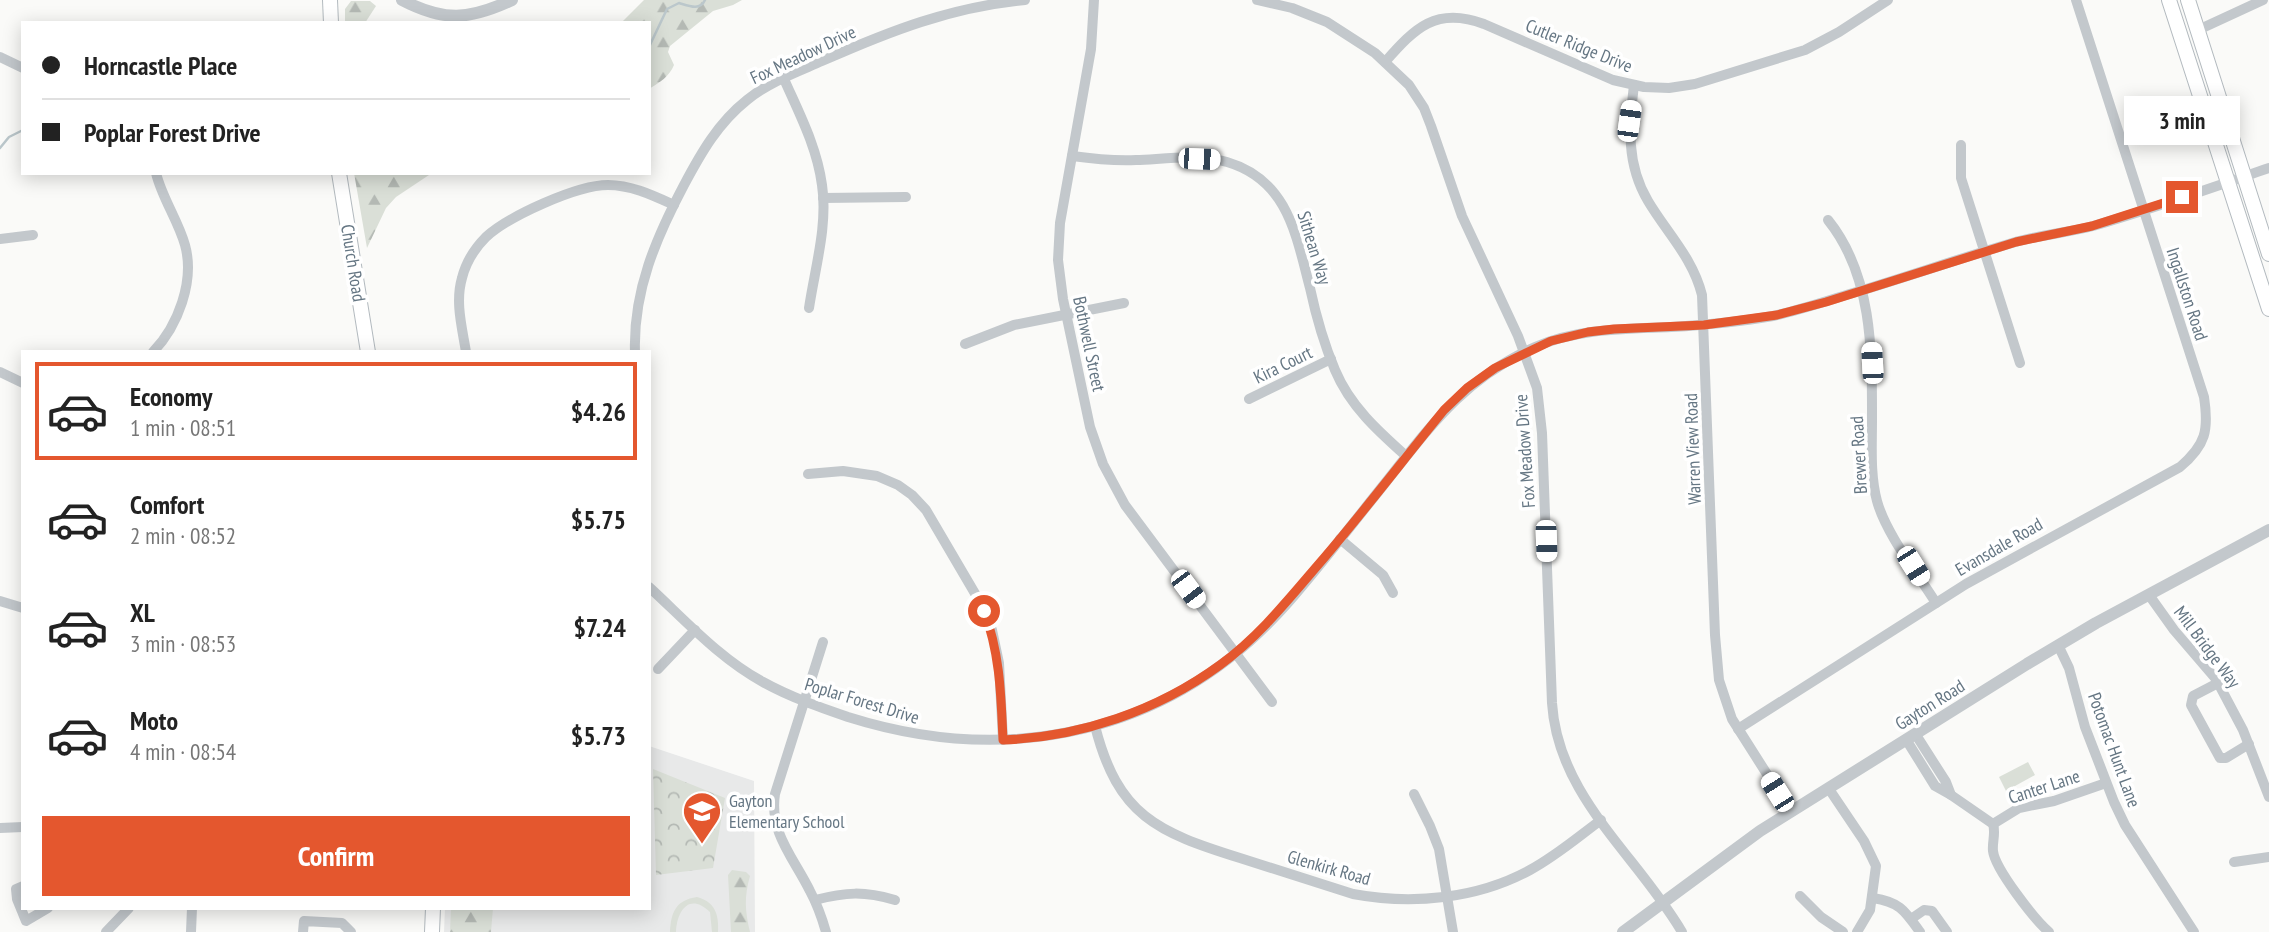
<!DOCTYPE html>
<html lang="en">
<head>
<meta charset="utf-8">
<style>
	:root { --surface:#fff; --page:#f6f6f6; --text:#222; --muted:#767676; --line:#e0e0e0; --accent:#e4572e }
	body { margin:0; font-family:"PT Sans Narrow",sans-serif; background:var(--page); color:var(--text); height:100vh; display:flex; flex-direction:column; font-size:26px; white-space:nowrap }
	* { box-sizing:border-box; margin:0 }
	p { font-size:23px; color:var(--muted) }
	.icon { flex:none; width:38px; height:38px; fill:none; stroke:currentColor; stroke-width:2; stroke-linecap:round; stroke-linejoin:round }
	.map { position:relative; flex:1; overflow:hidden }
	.side { position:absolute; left:21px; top:350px; width:630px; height:560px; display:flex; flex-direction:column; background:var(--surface); border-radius:0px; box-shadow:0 4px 18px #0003 }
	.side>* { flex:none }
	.guide { position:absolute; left:21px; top:21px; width:630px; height:154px; border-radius:0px; box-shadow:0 4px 18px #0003; display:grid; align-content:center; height:154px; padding:0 21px; background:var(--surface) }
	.end { position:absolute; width:32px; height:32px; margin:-16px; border:9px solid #e4572e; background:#fff; box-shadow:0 0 0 4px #fff }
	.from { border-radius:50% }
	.bubble { position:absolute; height:49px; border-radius:0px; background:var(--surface); box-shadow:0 4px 18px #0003; font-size:23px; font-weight:600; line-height:49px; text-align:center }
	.car { position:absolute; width:21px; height:42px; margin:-21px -10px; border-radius:9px; box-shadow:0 0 5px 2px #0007; background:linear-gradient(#fff 24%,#345 0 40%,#fff 0 76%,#345 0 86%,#fff 0) }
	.guide b { display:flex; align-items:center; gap:24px; height:66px; font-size:26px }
	.guide b+b { border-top:2px solid var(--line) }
	.guide i { width:18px; height:18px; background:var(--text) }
	ul { padding:12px 0 0; list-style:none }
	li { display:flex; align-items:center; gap:21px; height:98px; margin:0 14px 10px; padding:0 7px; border:4px solid transparent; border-radius:0px }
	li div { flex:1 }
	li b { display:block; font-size:26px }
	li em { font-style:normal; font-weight:600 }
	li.selected { border-color:var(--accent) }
	li>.icon { width:63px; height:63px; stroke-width:1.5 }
	.action { display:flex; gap:14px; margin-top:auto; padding:14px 21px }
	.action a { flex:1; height:80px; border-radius:0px; background:var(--accent); color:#fff; font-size:28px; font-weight:600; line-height:80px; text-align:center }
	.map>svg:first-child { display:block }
</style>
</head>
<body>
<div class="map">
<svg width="2269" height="932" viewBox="0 0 2269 932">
	<defs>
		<pattern id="forest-firs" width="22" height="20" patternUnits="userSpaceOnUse" patternTransform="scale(1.75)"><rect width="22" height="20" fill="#dadfd7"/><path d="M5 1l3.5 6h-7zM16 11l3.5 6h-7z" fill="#b4b9b4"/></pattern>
		<pattern id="park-crowns" width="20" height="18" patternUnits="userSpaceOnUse" patternTransform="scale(1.75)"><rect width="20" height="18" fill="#dadfd7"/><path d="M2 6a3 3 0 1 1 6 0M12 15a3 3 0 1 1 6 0" fill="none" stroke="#b4b9b4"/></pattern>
	</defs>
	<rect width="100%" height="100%" fill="#fafaf8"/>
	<!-- built -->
	<path fill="#e8e9e9" d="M 649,746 L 754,781 L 755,932 L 444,932 L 445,908 L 649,908 Z"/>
	<!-- grass -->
	<g fill="#dadfd7">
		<path d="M 2028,762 L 2035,775 L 2006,791 L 1999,777 Z"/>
		<path d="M 697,897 C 715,902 719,914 718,932 L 712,932 L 710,912 C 689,892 677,911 676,932 L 670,932 C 671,912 676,900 697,897 Z"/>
	</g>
	<!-- forest -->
	<g fill="url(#forest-firs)">
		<path d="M 644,0 L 742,0 L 733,5 L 713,11 L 670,46 L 668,52 L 674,65 C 669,77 660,82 649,89 L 649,23 L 621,23 Z"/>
		<path d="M 351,1 L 370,1 L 376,6 L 365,23 L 345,23 L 345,9 Z"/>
		<path d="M 354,173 L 432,173 L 396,197 L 386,208 L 367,248 Z"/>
		<path d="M 732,870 L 746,872 L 750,876 C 744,897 745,911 750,932 L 731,932 L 728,875 Z"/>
		<path d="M 451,908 L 493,908 L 491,932 L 450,932 Z"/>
	</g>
	<!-- park -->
	<path fill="url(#park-crowns)" d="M 653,769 L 725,798 L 713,868 L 656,875 Z"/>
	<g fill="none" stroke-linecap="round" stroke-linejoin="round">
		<!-- stream -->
		<g stroke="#bbc7cb" stroke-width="2.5">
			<path d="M 649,47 L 667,9 L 679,3 C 689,6 700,11 705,0"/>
			<path d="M 0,148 L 9,137 L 23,130"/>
		</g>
		<!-- secondary casing -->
		<g stroke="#b3babf" stroke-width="16">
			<g id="secondary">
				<path d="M 330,0 L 331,23"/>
				<path d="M 2169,0 L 2269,309"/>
				<path d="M 2188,0 L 2269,254"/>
				<path d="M 339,173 L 368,352"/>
				<path d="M 432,932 L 433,908"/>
			</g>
		</g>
		<!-- minor -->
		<g stroke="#c3c8cc" stroke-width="10">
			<path d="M 1094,0 L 1091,49 L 1060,223 L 1058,260 L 1063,299 L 1090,427 L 1103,464 L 1125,505 L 1272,702"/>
			<path d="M 1257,0 L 1292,8 L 1327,22 L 1375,53 L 1409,85 L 1424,108 L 1431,126 L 1462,216 L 1518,336 L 1537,388 L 1542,433 L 1552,703 C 1558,797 1637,855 1682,932"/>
			<path d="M 2198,30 L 2263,0"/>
			<path d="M 0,57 L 23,68"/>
			<path d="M 1385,62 C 1415,28 1436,6 1484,24 L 1613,80 L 1644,87 L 1669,88 L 1695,84 L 1805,50 L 1839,32 L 1888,0"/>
			<path d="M 784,79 C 799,113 817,147 822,185 C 828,225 815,268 809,308"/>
			<path d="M 1634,85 C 1629,126 1626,164 1648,201 C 1667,233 1693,258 1702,295 L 1715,635 L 1719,680 L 1732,719 L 1791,812"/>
			<path d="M 1961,145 L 1961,178 L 2020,363"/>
			<path d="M 1072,156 C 1094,159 1114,161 1136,160 C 1165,159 1198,154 1227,162 C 1288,180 1296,235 1310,288 C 1316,316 1324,344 1335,370 C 1350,406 1378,431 1406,456"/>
			<path d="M 823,198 L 906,197"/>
			<path d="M 1828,220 C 1873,276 1872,352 1872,420 C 1872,447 1870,475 1877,501 C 1886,534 1918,574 1936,603"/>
			<path d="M 0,239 L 33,235"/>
			<path d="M 965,344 L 1014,325 L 1124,303"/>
			<path d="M 153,352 C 178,326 195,281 185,245 C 178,220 162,198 156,173"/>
			<path d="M 466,352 C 462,327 455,302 462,278 C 466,262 475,248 486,237 C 509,216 577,185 608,185 C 631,185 652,195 674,205"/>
			<path d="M 635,352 C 633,291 656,238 684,185 C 701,153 718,123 747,100 C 769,82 797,72 822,61 C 890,31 951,7 1025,0"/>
			<path d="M 0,372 L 23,383"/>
			<path d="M 1249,399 L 1331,359"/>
			<path d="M 808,474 L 843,471 L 877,476 L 898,485 L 912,495 L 926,510 L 980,602 L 992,630 L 999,663 L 1003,740"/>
			<path d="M 1340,539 L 1383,575 L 1393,593"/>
			<path d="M 649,587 C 685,620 719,658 763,682 C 790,697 819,707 848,717 C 1010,768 1172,734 1287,604 C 1321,565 1353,523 1386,482 C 1432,424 1465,378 1535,347 C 1578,328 1625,329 1671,327 C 1705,325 1739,322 1773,316 C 1800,310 1826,301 1853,293 C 1906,277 1958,259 2012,243 C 2039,235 2066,233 2093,226 C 2152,209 2211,188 2269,168"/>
			<path d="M 2149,595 L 2174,630 L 2216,679 L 2243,730 L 2269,797"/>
			<path d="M 0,601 L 23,608"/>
			<path d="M 823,642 L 775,794 C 769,833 794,858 810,891 C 817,904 822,918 826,932"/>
			<path d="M 2058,645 L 2069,668 L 2085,727 L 2114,802 L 2125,825 L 2194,932"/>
			<path d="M 658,669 L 695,630"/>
			<path d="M 2218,683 L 2193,696 L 2191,705 L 2220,758 L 2226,758 L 2249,744"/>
			<path d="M 1095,726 C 1118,816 1157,832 1240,858 C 1277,870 1315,882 1353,894 C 1412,905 1477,899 1530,870 C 1556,856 1578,837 1601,820"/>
			<path d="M 1738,729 L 1966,584 L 2180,467 C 2206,445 2209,430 2204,397 L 2076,0"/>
			<path d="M 1907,741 L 1935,786 L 1951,795 L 1946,782 L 1916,735"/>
			<path d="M 1829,789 L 1864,841 L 1876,866 L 1870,910 L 1857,932"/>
			<path d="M 1414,794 L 1430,826 L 1439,849 L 1453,932"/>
			<path d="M 1951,795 L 1993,824 C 1996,833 1992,842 1993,851 C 1995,869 2035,920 2049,932"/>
			<path d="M 1993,824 L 2019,808 L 2054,801 L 2106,783"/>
			<path d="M 0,828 L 23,827"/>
			<path d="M 2234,862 L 2269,857"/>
			<path d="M 23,886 L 16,889 L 17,899 L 26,921 L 48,908"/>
			<path d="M 1800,896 L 1821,917 L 1843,932"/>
			<path d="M 1873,898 C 1900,902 1905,911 1920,932"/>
			<path d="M 815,900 C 846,892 864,891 895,900"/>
			<path d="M 1911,919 L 1924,910 L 1932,911 L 1947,932"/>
			<path d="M 106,932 L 129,908"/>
			<path d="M 191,932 L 192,908"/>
			<path d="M 303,932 L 304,921 L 342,923 L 351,932"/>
		</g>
		<!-- tertiary -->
		<g stroke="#c3c8cc" stroke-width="12">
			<path d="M 402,0 C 444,22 469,20 512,0"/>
			<path d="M 1623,932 L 1760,831 L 2027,664 L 2096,623 L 2269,530"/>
		</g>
		<!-- secondary -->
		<use href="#secondary" stroke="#fff" stroke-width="14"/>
	</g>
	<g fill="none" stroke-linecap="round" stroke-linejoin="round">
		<!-- route -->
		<path stroke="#e4572e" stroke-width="9" d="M 984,611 C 1000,653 1001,695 1003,740 C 1080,737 1157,711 1220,665 C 1261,635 1291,596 1324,558 C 1365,510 1404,459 1444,410 L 1467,388 L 1495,368 L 1551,341 L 1588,332 L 1614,329 L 1704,325 L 1777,315 L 1826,302 L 2016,242 L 2092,226 L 2182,197"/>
	</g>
	<!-- icons -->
	<defs>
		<g id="school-pin" transform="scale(2.0125)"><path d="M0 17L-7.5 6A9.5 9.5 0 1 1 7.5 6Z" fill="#e4572e" stroke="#fff"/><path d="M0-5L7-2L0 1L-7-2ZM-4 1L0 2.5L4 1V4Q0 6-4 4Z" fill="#fff"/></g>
	</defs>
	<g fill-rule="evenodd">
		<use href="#school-pin" x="702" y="811"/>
	</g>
	<g text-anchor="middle" stroke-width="7" stroke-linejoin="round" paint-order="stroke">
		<!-- street labels -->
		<g font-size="18" fill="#657683" stroke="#fff">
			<text transform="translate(1579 46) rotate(22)" y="6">Cutler Ridge Drive</text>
			<text transform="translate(803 55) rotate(-25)" y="6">Fox Meadow Drive</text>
			<text transform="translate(1314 248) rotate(73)" y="6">Sithean Way</text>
			<text transform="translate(353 263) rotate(81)" y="6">Church Road</text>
			<text transform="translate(2187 294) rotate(72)" y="6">Ingallston Road</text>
			<text transform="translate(1089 344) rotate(78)" y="6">Bothwell Street</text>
			<text transform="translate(1283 365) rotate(-26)" y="6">Kira Court</text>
			<text transform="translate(1693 449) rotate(-92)" y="6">Warren View Road</text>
			<text transform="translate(1525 451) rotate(-94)" y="6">Fox Meadow Drive</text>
			<text transform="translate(1859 455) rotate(-93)" y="6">Brewer Road</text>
			<text transform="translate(1999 547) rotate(-30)" y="6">Evansdale Road</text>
			<text transform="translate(2207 647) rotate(53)" y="6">Mill Bridge Way</text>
			<text transform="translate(862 701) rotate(17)" y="6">Poplar Forest Drive</text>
			<text transform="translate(1930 705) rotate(-32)" y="6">Gayton Road</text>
			<text transform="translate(2114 750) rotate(70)" y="6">Potomac Hunt Lane</text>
			<text transform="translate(2044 787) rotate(-18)" y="6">Canter Lane</text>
			<text transform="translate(1329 868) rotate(16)" y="6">Glenkirk Road</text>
		</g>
		<!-- poi labels -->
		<g font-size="18" fill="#657683" stroke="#fff" text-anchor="start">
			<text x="729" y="807">Gayton<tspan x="729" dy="21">Elementary School</tspan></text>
		</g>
	</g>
</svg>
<i class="end from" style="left:984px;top:611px"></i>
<i class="end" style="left:2182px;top:197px"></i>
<div class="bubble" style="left:2124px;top:96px;width:116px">3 min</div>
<i class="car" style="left:1629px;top:121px;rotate:8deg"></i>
<i class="car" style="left:1199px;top:159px;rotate:92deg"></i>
<i class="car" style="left:1872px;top:363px;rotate:357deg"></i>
<i class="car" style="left:1546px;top:541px;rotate:178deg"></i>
<i class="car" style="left:1913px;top:566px;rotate:148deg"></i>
<i class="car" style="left:1188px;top:589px;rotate:143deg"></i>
<i class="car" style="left:1777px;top:792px;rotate:328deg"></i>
<div class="guide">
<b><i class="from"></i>Horncastle Place</b>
<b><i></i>Poplar Forest Drive</b>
</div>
<section class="side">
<ul>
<li class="selected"><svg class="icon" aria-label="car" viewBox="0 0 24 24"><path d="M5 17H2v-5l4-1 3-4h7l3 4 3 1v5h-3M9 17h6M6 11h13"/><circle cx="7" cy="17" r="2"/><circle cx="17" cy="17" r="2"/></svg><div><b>Economy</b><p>1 min · 08:51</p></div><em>$4.26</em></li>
<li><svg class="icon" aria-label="car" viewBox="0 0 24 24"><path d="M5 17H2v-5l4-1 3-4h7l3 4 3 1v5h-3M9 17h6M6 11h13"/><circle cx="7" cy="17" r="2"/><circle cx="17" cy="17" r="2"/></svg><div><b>Comfort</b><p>2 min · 08:52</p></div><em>$5.75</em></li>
<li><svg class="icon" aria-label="car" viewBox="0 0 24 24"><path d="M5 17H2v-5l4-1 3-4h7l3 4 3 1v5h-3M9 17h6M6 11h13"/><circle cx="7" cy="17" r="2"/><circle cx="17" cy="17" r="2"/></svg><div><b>XL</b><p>3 min · 08:53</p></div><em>$7.24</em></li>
<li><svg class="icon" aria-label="car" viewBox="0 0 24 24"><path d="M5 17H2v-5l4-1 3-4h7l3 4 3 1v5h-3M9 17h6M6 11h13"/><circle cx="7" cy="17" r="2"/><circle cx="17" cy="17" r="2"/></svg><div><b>Moto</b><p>4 min · 08:54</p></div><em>$5.73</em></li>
</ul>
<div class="action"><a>Confirm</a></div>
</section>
</div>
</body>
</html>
